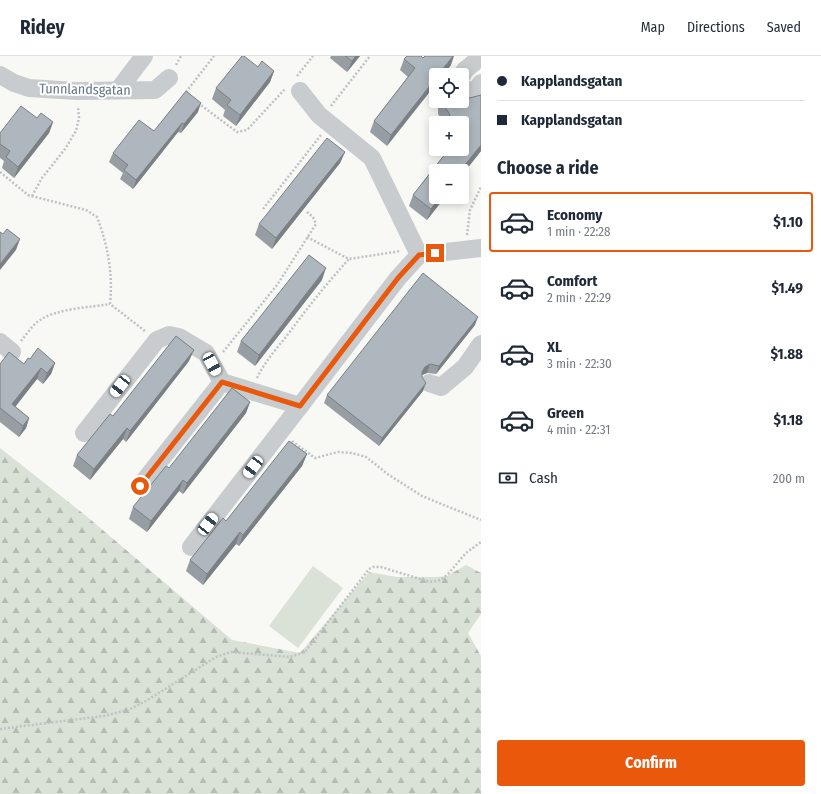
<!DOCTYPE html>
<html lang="en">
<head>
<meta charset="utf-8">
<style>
	:root { --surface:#fff; --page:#f6f6f7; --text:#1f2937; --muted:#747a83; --line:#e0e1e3; --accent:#ea580c }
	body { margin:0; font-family:"Fira Sans Condensed",sans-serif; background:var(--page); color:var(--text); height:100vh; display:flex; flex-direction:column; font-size:15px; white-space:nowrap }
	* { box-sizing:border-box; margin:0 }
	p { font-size:13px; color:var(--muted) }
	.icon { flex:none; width:22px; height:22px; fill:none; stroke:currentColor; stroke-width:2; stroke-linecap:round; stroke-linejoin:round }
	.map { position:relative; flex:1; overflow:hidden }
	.details { display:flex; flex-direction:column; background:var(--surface); width:340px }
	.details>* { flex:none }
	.guide { display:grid; align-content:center; height:88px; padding:0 16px; background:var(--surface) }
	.buttons { position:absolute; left:429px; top:12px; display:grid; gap:8px }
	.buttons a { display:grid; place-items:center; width:40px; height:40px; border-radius:4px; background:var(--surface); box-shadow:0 2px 10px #0003; font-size:20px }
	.end { position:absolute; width:18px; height:18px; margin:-9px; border:5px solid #ea580c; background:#fff; box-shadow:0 0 0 2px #fff }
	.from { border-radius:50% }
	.car { position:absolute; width:12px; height:24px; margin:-12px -6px; border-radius:5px; box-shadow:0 0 3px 1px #0007; background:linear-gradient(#fff 24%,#345 0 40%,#fff 0 76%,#345 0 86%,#fff 0) }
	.guide b { display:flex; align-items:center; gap:14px; height:38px; font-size:15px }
	.guide b+b { border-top:1px solid var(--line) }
	.guide i { width:10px; height:10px; background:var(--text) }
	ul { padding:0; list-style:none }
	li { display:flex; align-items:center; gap:12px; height:60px; margin:0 8px 6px; padding:0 8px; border:2px solid transparent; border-radius:4px }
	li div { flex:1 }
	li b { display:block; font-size:15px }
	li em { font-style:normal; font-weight:700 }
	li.selected { border-color:var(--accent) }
	li>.icon { width:36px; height:36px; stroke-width:1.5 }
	h2 { padding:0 16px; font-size:18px; line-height:48px }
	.pay { display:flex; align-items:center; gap:10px; height:44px; padding:0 16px; font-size:15px }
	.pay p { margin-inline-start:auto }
	.button { display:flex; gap:8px; margin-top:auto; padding:8px 16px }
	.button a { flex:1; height:46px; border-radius:4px; background:var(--accent); color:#fff; font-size:16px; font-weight:700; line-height:46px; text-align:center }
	header { display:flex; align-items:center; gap:24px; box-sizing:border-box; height:56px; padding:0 20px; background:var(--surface); border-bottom:1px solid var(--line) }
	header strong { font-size:19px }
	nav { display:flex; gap:22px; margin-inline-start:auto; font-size:14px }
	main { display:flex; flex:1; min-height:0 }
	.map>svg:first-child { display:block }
</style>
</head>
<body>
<header>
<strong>Ridey</strong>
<nav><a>Map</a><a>Directions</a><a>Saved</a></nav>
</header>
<main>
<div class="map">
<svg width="481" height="738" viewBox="0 0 481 738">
	<defs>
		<pattern id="forest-firs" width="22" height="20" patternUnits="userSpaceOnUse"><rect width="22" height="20" fill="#dae1d6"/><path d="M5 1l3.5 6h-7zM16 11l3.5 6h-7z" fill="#b4bbb3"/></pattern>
	</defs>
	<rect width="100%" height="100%" fill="#f8f8f5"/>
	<!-- green -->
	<path fill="#dae1d6" d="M 313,510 L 343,532 L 298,592 L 269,570 Z"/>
	<!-- forest -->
	<path fill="url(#forest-firs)" d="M 0,392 L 85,459 L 232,584 L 300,597 L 369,516 L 397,521 L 435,521 L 447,520 L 466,509 L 481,517 L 481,558 L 468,577 L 481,600 L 481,738 L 0,738 Z"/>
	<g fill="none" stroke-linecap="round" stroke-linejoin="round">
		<!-- path -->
		<g stroke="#bfc2c4" stroke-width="2.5" stroke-dasharray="2 2" stroke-linecap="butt">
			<path d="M 176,9 L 181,0"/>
			<path d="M 297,20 L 313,0"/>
			<path d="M 186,36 L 214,0"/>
			<path d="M 198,47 L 237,76 L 247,74 L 285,33"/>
			<path d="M 331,50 L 370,0"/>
			<path d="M 0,116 L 28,139 L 86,154 L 97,161 C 108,190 113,217 110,248 L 145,275"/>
			<path d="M 32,140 L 42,122 L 65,93 L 76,75 L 79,62 L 78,51"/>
			<path d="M 263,153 L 321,79"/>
			<path d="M 467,179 L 470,154 L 481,131"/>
			<path d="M 307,181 L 345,201 L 349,203 L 401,195"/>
			<path d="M 21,285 C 27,278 32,269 40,264 C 56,253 90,251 110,248"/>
			<path d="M 223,296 L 277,229 L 316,168 L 313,161 L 307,156"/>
			<path d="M 257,322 C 265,305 278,291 289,277 C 308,251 328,226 349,203"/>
			<path d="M 292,385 L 315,402 L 338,396 L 352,397 L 366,401 L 389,419 L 422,440 L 481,464"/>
			<path d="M 0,673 L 104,660 L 128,654 L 146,645 L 216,601 L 231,596 L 290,601 L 305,596 L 369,513 L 373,511 L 381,511 L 430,526 L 441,524 L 448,518 L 466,497 L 481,486"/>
		</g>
		<!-- minor -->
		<g stroke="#c8cccf" stroke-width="18">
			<path d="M 0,19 L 14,27 L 29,32 L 77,35 L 155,34 L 169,22"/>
			<path d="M 462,19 L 465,14 L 481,1"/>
			<path d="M 462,31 C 469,37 477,35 481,27"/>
			<path d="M 119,33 L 144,0"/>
			<path d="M 300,35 L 319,59 L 372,102 L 419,199"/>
			<path d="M 0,286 L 12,296"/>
			<path d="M 429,327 L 441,331 L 465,311 L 481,288"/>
			<path d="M 84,377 L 157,284 L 169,279 L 179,281 L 206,297 L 222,326 L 300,350 L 398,222 L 419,199 L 481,192"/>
			<path d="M 140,430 L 222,326"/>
			<path d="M 191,491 L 300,350"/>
		</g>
	</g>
	<!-- wall -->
	<g fill="#969da3">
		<path d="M 331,0 L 360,0 L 347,16 L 330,2 Z"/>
		<path d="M 423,2 L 451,9 L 443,19 L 436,19 L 387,90 L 370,76 L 374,65 L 408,21 L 400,14 L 404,3 Z"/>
		<path d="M 258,11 L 274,15 L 270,26 L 236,70 L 223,60 L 225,54 L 212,43 L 216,32 Z"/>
		<path d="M 438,45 L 456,45 L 481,95 L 462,119 L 462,115 L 436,141 L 445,141 L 427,164 L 409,150 L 413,139 L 448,94 L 447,93 L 462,93 L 462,67 L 444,67 L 438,58 Z"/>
		<path d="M 198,56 L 181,77 L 178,76 L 133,133 L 120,123 L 123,117 L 109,106 L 113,97 Z"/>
		<path d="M 53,66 L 49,77 L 14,122 L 2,112 L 4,105 L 0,102 L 0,77 Z"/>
		<path d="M 345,96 L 340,107 L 272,193 L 255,179 L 259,168 Z"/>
		<path d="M 322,224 L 255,310 L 237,296 L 241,285 Z"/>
		<path d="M 475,269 L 436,318 L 427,317 L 422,319 L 423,335 L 379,390 L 324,347 L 327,339 Z"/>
		<path d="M 189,305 L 126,386 L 123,383 L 90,424 L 73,410 L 77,399 L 113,360 Z"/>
		<path d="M 55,307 L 51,318 L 43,328 L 37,323 L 15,350 L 29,362 L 26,372 L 19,381 L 0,366 L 0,308 Z"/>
		<path d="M 250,346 L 246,357 L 183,438 L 179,435 L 147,476 L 129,463 L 133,451 L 169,412 Z"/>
		<path d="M 307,398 L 302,410 L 239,490 L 236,488 L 203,529 L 186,515 L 190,504 L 226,465 Z"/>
	</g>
	<!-- shaded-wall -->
	<g fill="#7a8084">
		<path d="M 356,0 L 360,0 L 347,16 L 352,5 Z"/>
		<path d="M 453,0 L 454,0 L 451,9 L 443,19 L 438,19 Z"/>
		<path d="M 274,15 L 270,26 L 236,70 L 240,59 Z"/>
		<path d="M 436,22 L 436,28 L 387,90 L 391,79 Z"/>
		<path d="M 201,47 L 198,56 L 181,77 L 184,68 Z"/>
		<path d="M 53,66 L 49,77 L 14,122 L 18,111 Z"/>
		<path d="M 182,67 L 178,76 L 133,133 L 136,124 Z"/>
		<path d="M 481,89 L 481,95 L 462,119 L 462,115 L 460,115 Z"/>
		<path d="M 345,96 L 340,107 L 272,193 L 276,182 Z"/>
		<path d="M 440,141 L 445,141 L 427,164 L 431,153 Z"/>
		<path d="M 20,183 L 16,194 L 0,214 L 0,208 Z"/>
		<path d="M 326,212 L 322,224 L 255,310 L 259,299 Z"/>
		<path d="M 478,261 L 475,269 L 436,318 L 439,310 Z"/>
		<path d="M 194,294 L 189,305 L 126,386 L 130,375 Z"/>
		<path d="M 55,307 L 51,318 L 43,328 L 47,317 Z"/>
		<path d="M 430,308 L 427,317 L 422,319 L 422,316 L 425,311 Z"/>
		<path d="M 41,312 L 37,323 L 9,359 L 12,348 Z"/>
		<path d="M 426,327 L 423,335 L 379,390 L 382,382 Z"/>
		<path d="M 250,346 L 246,357 L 183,438 L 187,427 Z"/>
		<path d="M 29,362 L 26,372 L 19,381 L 23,370 Z"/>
		<path d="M 127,372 L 123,383 L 90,424 L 94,413 Z"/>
		<path d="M 307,398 L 302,410 L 239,490 L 243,479 Z"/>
		<path d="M 183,424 L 179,435 L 147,476 L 151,465 Z"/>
		<path d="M 240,476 L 236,488 L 203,529 L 207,518 Z"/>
	</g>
	<!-- building -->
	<g fill="#aeb7bd" stroke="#7a8084">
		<path d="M 242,0 L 244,0 L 258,11 L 262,5 L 274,15 L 240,59 L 227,49 L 231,44 L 216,32 Z"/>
		<path d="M 345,0 L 356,0 L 352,5 Z"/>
		<path d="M 407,0 L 421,0 L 423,2 L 425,0 L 453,0 L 438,19 L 436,19 L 436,22 L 391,79 L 374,65 L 415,12 L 404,3 Z"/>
		<path d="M 186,35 L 201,47 L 184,68 L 182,67 L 136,124 L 124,114 L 128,109 L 113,97 L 139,64 L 154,75 Z"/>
		<path d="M 481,39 L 481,89 L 460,115 L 436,115 L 436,141 L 440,141 L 431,153 L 413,139 L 449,93 L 462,93 L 462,67 L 451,67 L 452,66 L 449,57 L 442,47 L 442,45 L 456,45 L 457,46 L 462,45 L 462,44 Z"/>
		<path d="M 21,50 L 37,62 L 41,57 L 53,66 L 18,111 L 6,101 L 10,95 L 0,88 L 0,77 Z"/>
		<path d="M 327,82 L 345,96 L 276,182 L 259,168 Z"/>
		<path d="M 7,173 L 20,183 L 0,208 L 0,176 L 3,178 Z"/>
		<path d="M 309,199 L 326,212 L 259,299 L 241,285 Z"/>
		<path d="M 423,217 L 478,261 L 439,310 L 430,308 L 425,311 L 422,316 L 422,321 L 426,327 L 382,382 L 327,339 Z"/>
		<path d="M 176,280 L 194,294 L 130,375 L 127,372 L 94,413 L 77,399 L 110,358 L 113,360 Z"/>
		<path d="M 38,292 L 55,307 L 47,317 L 41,312 L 12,348 L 29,362 L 23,370 L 0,352 L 0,308 L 9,296 L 24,308 L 28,302 L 30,303 Z"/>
		<path d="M 232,332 L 250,346 L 187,427 L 183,424 L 151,465 L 133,451 L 166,410 L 169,412 Z"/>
		<path d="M 289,385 L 307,398 L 243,479 L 240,476 L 207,518 L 190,504 L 223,462 L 226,465 Z"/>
	</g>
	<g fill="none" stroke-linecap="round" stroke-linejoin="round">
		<!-- route -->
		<path stroke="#ea580c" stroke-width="5" d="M 140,430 L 222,326 L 300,350 L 398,222 L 419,199 L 435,197"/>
	</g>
	<g text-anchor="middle" stroke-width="4" stroke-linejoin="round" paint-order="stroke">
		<!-- street labels -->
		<g font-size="14" fill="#657989" stroke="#fff">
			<text transform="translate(85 33) rotate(1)" y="5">Tunnlandsgatan</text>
		</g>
	</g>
</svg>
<div class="buttons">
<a><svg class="icon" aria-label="locate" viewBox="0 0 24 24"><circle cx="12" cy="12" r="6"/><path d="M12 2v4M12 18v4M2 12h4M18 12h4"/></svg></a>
<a>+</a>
<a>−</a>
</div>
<i class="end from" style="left:140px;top:430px"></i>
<i class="end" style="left:435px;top:197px"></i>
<i class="car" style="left:212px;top:308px;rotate:152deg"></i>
<i class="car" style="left:120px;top:330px;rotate:218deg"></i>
<i class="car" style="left:253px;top:411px;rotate:217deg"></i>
<i class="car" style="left:208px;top:468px;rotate:38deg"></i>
</div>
<section class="details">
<div class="guide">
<b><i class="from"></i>Kapplandsgatan</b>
<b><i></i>Kapplandsgatan</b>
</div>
<h2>Choose a ride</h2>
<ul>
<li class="selected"><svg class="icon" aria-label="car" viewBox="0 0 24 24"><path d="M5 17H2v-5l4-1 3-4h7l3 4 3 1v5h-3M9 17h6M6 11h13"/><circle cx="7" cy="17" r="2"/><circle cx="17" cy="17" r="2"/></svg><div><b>Economy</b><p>1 min · 22:28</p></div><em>$1.10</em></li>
<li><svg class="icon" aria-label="car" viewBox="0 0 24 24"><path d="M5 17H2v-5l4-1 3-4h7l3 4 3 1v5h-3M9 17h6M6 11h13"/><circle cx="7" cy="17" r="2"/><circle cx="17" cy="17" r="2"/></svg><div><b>Comfort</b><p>2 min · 22:29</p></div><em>$1.49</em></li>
<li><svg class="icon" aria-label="car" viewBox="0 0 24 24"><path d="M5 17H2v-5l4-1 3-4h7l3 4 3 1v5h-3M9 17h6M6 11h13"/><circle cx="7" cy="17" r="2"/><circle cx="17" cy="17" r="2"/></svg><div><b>XL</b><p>3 min · 22:30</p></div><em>$1.88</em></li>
<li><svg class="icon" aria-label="car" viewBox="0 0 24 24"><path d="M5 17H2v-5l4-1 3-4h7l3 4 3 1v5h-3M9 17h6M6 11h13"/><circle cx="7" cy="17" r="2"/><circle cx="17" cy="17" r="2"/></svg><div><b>Green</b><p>4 min · 22:31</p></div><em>$1.18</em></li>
</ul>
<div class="pay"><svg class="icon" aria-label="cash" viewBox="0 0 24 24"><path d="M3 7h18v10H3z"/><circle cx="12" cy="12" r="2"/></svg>Cash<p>200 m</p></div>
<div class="button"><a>Confirm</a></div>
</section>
</main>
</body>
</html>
